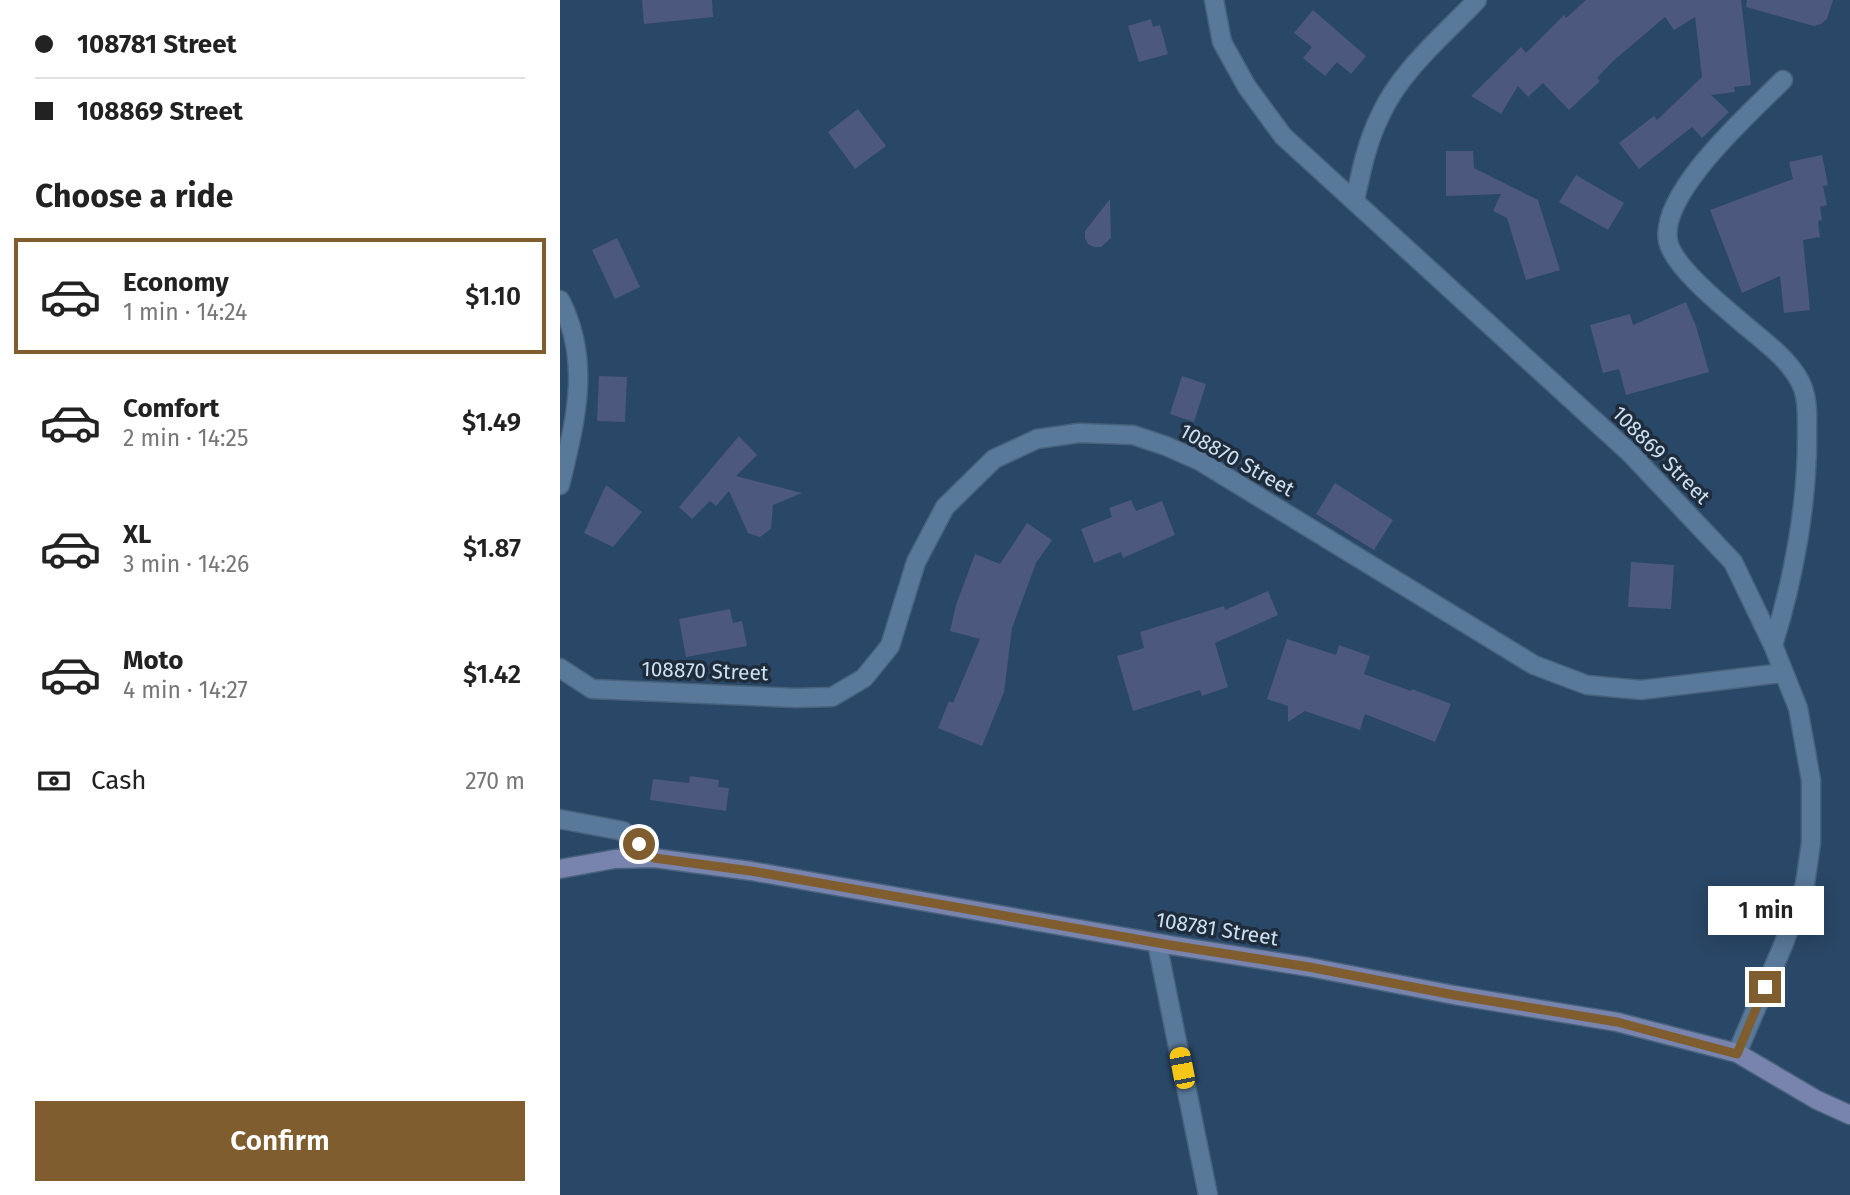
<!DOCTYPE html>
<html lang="en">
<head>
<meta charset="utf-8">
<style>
	:root { --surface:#fff; --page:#f2f2f2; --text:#222; --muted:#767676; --line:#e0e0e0; --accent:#7f5d2f }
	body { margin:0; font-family:"Fira Sans",sans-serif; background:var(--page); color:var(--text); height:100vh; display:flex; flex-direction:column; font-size:26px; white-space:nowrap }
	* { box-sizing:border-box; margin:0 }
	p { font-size:23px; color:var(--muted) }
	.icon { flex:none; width:38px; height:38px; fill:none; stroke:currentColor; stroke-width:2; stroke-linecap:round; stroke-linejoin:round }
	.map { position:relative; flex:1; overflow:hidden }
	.sheet { display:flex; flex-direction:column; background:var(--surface); width:560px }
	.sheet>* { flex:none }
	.top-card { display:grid; align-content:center; height:154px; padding:0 35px; background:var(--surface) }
	.end { position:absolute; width:32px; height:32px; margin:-16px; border:9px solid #7f5d2f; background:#fff; box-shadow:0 0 0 4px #fff }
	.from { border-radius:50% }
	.bubble { position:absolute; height:49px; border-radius:0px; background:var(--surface); box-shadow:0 4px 18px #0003; font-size:23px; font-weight:600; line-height:49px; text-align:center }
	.car { position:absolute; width:21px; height:42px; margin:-21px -10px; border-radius:9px; box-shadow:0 0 5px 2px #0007; background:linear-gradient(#f5c518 24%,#345 0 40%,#f5c518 0 76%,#345 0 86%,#f5c518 0) }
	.top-card b { display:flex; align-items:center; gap:24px; height:66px; font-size:26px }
	.top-card b+b { border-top:2px solid var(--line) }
	.top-card i { width:18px; height:18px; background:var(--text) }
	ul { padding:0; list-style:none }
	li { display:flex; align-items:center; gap:21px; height:116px; margin:0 14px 10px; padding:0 21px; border:4px solid transparent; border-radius:0px }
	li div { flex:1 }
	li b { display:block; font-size:26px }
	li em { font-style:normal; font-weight:600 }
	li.selected { border-color:var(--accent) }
	li>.icon { width:63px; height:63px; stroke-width:1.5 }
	h2 { padding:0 35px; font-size:32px; line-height:84px }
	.pay { display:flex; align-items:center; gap:18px; height:77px; padding:0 35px; font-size:26px }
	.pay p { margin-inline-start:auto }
	.primary-button { display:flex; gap:14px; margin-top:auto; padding:14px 35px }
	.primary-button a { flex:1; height:80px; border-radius:0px; background:var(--accent); color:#fff; font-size:28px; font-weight:600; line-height:80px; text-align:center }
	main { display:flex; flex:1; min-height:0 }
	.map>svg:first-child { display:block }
</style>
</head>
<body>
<main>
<section class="sheet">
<div class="top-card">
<b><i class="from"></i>108781 Street</b>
<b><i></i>108869 Street</b>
</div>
<h2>Choose a ride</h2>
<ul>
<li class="selected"><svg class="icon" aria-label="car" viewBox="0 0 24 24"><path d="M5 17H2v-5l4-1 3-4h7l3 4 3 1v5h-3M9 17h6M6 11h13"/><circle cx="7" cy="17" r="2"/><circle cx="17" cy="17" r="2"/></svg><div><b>Economy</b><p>1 min · 14:24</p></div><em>$1.10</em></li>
<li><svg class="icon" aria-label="car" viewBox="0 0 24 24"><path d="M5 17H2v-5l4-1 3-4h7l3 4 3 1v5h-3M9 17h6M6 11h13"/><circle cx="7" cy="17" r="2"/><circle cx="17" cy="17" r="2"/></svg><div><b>Comfort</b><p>2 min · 14:25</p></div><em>$1.49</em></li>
<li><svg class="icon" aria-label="car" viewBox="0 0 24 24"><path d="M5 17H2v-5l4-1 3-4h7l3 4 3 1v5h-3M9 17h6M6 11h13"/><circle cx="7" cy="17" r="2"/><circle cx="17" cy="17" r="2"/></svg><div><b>XL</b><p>3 min · 14:26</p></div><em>$1.87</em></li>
<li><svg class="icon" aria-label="car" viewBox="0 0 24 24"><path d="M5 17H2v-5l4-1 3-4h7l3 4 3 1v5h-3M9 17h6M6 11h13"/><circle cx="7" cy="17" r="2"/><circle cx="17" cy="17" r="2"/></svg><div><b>Moto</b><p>4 min · 14:27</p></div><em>$1.42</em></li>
</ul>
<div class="pay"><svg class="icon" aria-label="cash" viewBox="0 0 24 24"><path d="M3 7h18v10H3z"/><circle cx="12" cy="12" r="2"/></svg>Cash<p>270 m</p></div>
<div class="primary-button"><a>Confirm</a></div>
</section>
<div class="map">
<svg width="1290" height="1195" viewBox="0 0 1290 1195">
	<rect width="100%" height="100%" fill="#294766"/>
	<!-- building -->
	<g fill="#4d587f">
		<path d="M 82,0 L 152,0 L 153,17 L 84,24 Z"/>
		<path d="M 1026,0 L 1181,0 L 1191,85 L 1174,87 L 1175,92 L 1151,95 L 1169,112 L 1142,138 L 1132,127 L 1079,169 L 1059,143 L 1094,116 L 1097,120 L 1142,77 L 1135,17 L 1114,30 L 1105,17 L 1052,62 L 1037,78 L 1040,81 L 1009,110 L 983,83 L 968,97 L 958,86 L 941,114 L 911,96 L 961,47 L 966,53 L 1004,15 L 1006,18 Z"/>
		<path d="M 1187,0 L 1273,0 L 1267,19 L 1261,24 L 1254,26 L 1186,7 Z"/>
		<path d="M 753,10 L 806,56 L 791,74 L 777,62 L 765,76 L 743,58 L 752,47 L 734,33 Z"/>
		<path d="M 591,19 L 593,27 L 600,25 L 608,54 L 579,62 L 568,26 Z"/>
		<path d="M 298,109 L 326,146 L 295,169 L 268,132 Z"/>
		<path d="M 886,151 L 913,151 L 914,168 L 978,200 L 1000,270 L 966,280 L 947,218 L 933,211 L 941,194 L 886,196 Z"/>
		<path d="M 1262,155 L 1268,185 L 1263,186 L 1267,205 L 1260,207 L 1262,220 L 1258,221 L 1260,237 L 1243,240 L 1250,310 L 1224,313 L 1220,276 L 1182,293 L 1150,210 L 1233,179 L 1229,162 Z"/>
		<path d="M 1016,175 L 1064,203 L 1048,230 L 999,202 Z"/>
		<path d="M 550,199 L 551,238 L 541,247 L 534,247 L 528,244 L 525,238 L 525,231 Z"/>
		<path d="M 57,238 L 80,287 L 55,299 L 32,250 Z"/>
		<path d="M 1126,302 L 1136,326 L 1149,372 L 1066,395 L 1059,369 L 1043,373 L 1030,325 L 1070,314 L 1073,325 Z"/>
		<path d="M 39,376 L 67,377 L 65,422 L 37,421 Z"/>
		<path d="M 622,376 L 646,384 L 634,422 L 610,414 Z"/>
		<path d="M 179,436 L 197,455 L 176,476 L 242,493 L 213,505 L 211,529 L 200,537 L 188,533 L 169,491 L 156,506 L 150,501 L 132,519 L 119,507 Z"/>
		<path d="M 775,483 L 833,520 L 814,550 L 756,514 Z"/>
		<path d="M 46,485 L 82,512 L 53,547 L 24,533 Z"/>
		<path d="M 571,500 L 576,511 L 602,501 L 615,535 L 563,558 L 561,552 L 534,563 L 521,529 L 552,517 L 549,508 Z"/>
		<path d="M 467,523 L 492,540 L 476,563 L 452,628 L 444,692 L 422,746 L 378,728 L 389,701 L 393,703 L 420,639 L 390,631 L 396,605 L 415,554 L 440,564 Z"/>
		<path d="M 1071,562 L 1114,565 L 1111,609 L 1068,607 Z"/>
		<path d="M 708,591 L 718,615 L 655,643 L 668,687 L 642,696 L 640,690 L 573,711 L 557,656 L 584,648 L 580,632 L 664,606 L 665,610 Z"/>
		<path d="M 170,609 L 173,623 L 182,621 L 187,646 L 126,657 L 119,619 Z"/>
		<path d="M 727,639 L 776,655 L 779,645 L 810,656 L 804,674 L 851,691 L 852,689 L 891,704 L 875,742 L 805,714 L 800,730 L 745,711 L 728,722 L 728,706 L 707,699 Z"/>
		<path d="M 130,776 L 159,780 L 158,787 L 169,788 L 166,811 L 90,800 L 93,779 L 129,783 Z"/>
	</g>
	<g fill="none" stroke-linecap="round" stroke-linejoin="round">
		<!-- street casing -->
		<g stroke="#48627c" stroke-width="21">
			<g id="street">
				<path d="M 654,0 L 662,42 L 687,87 L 723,136 L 1070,453 L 1173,562 L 1213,645 L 1238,708 L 1251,780 L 1251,843 L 1245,884 L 1224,943 L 1177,1053"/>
				<path d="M 795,200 C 801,172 807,142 820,116 C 840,71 883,36 917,0"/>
				<path d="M 0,300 C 32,362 15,422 0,485"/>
				<path d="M 1213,645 C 1234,578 1248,501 1247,430 C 1247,416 1248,402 1243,388 C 1233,362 1207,344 1186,326 C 1166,309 1113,267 1108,241 C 1099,193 1191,112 1223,80"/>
				<path d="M 0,668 L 32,689 L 236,698 L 272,697 L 304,678 L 330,646 L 356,562 L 385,507 L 434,459 L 477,439 L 519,433 L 573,435 L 606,446 L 640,461 L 974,665 L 1027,685 L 1081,690 L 1222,673"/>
				<path d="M 0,819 L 63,831 L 94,858"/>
				<path d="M 597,943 L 648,1195"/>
			</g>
		</g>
		<!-- secondary casing -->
		<g stroke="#48627c" stroke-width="21">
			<path id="secondary" d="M 0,869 L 55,859 L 94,858 L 191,871 L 610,945 L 749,967 L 894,995 L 1057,1022 L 1177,1053 L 1257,1100 L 1290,1115"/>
		</g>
		<!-- street -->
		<use href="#street" stroke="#59799b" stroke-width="18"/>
		<!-- secondary -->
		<use href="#secondary" stroke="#7884ad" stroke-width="18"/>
	</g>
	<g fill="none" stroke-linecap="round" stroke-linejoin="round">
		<!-- route -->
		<path stroke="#7f5d2f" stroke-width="9" d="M 79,844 L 94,858 L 191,871 L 610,945 L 749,967 L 894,995 L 1057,1022 L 1177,1054 L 1205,987"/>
	</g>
	<g text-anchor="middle" stroke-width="7" stroke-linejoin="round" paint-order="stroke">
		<!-- street labels -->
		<g font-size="21" fill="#cddff2" stroke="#1f2c3b">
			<text transform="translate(1101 455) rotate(45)" y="7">108869 Street</text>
			<text transform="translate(677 460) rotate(29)" y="7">108870 Street</text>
			<text transform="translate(145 671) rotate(2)" y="7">108870 Street</text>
			<text transform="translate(657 929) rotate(9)" y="7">108781 Street</text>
		</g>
	</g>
</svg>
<i class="end from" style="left:79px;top:844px"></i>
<i class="end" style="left:1205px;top:987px"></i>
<div class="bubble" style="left:1148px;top:886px;width:116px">1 min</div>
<i class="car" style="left:622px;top:1068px;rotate:349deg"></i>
</div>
</main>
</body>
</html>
